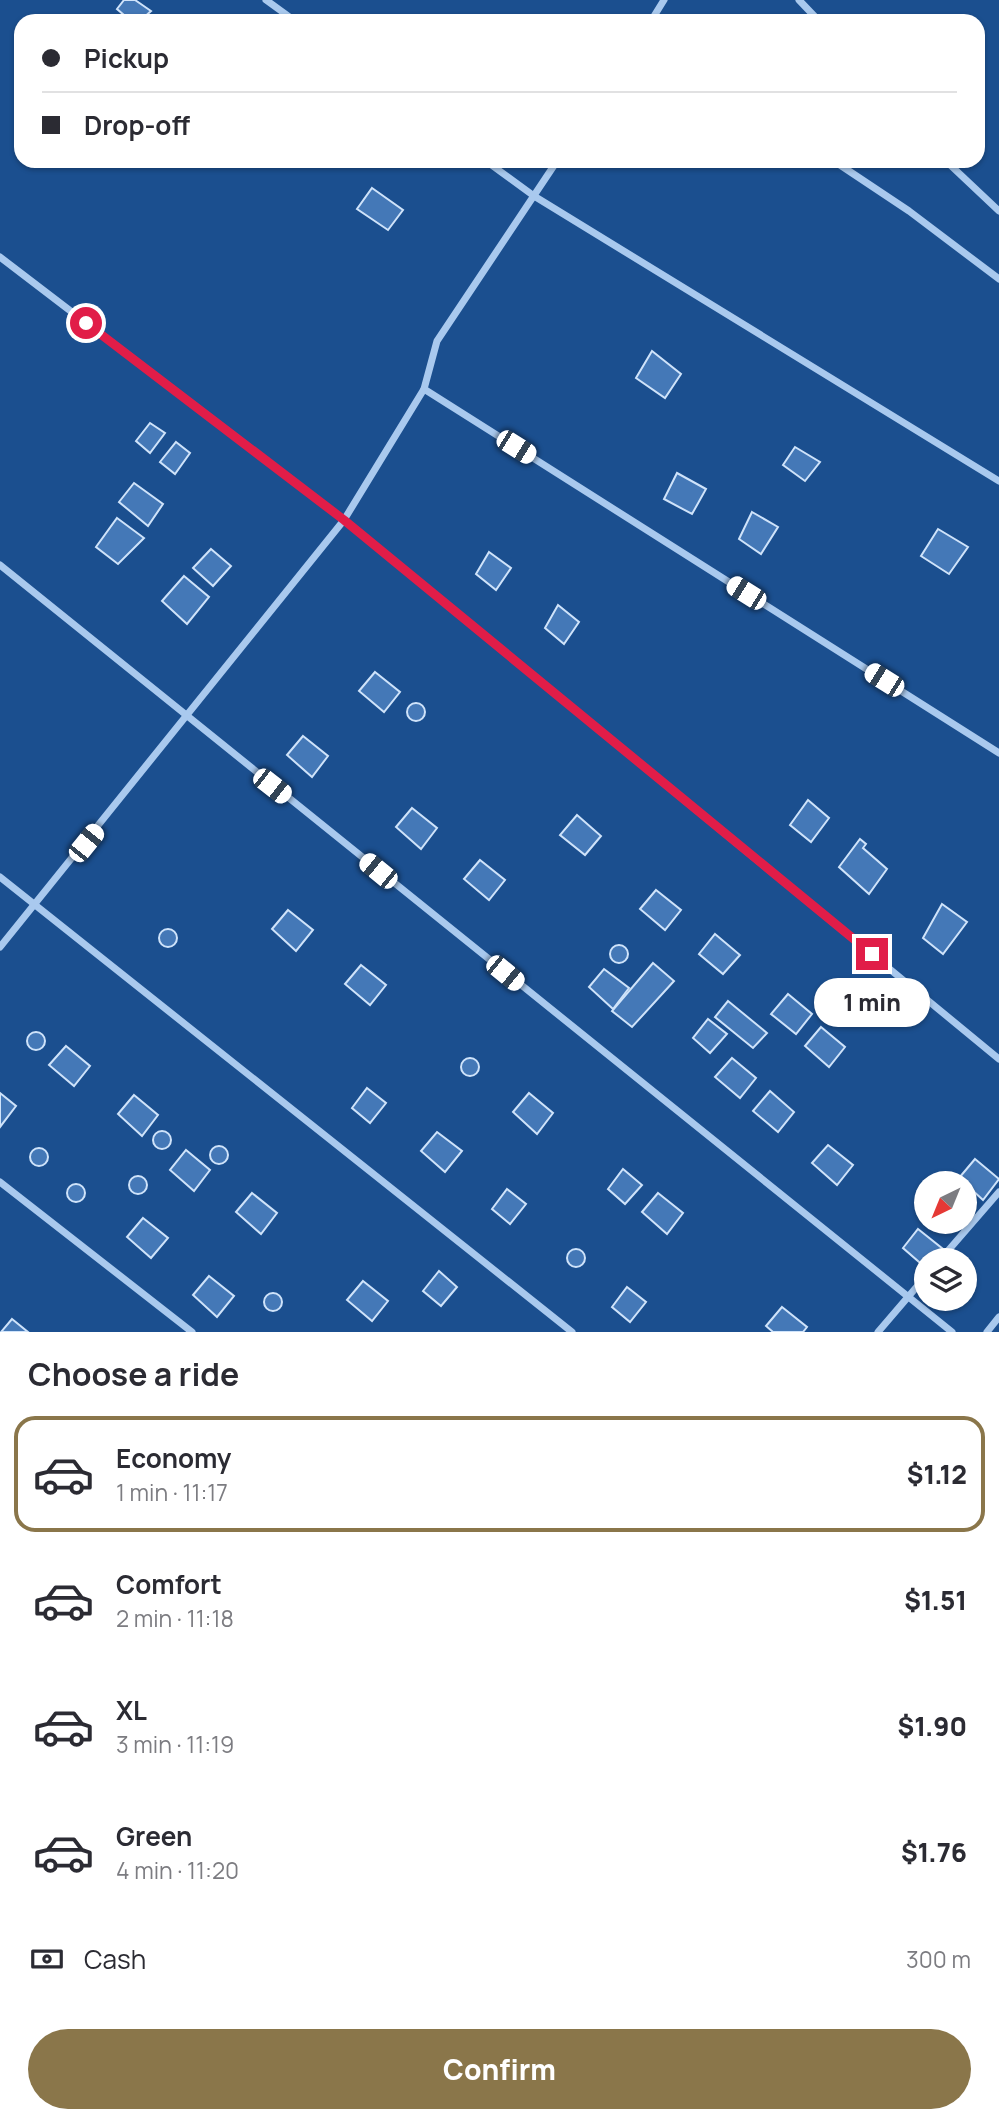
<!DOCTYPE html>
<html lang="en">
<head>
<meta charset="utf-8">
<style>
	:root { --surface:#fff; --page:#f7f7f7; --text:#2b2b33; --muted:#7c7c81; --line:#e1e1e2; --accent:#8a764a }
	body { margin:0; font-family:Manrope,sans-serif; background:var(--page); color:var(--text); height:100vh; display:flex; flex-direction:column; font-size:26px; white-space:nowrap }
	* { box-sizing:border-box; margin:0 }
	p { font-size:23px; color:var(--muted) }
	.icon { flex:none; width:38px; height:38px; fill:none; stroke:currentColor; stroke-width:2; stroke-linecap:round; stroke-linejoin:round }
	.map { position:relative; height:1332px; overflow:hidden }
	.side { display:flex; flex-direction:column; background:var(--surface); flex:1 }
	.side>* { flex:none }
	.top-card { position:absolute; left:14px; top:14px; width:971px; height:154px; border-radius:21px; box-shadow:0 2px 5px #0004; display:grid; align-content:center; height:154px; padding:0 28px; background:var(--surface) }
	.needle { width:46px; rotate:223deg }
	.buttons { position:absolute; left:914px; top:1171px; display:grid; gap:14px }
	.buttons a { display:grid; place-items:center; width:63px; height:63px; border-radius:50%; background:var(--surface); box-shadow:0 2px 5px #0004; font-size:35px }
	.end { position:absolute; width:32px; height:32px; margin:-16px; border:9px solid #e11d48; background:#fff; box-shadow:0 0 0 4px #fff }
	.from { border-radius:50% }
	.bubble { position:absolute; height:49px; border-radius:24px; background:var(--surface); box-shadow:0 2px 5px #0004; font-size:23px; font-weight:800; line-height:49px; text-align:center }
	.car { position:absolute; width:21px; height:42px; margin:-21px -10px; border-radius:9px; box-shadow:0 0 5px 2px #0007; background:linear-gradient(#fff 24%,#345 0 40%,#fff 0 76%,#345 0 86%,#fff 0) }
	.top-card b { display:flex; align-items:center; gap:24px; height:66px; font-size:26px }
	.top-card b+b { border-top:2px solid var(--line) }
	.top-card i { width:18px; height:18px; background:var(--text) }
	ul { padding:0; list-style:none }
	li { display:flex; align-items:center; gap:21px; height:116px; margin:0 14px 10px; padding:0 14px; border:4px solid transparent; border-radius:21px }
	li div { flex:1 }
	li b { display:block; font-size:26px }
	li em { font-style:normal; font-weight:800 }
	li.current { border-color:var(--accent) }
	li>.icon { width:63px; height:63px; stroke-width:1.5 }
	h2 { padding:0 28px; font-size:32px; line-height:84px }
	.pay { display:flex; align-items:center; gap:18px; height:77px; padding:0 28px; font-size:26px }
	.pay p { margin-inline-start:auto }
	.primary-button { display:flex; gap:14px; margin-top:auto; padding:14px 28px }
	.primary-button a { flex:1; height:80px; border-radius:42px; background:var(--accent); color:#fff; font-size:28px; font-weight:800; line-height:80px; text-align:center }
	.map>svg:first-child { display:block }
</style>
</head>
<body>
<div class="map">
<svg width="999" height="1332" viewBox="0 0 999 1332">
	<rect width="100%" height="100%" fill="#1b4f8f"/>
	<!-- building -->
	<g fill="#4478b7" stroke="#cfe3fa" stroke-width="2">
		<path d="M 124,0 L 135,0 L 151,11 L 140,21 L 131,21 L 117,9 Z"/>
		<path d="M 372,188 L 403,210 L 388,230 L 357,209 Z"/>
		<path d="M 652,351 L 681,374 L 665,398 L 636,378 Z"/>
		<path d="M 150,423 L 165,433 L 150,453 L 136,441 Z"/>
		<path d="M 176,442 L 190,453 L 175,474 L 160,462 Z"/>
		<path d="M 795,447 L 820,462 L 805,481 L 783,465 Z"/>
		<path d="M 677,473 L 706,489 L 692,514 L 664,499 Z"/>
		<path d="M 134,483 L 163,504 L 148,526 L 119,502 Z"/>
		<path d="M 752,512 L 778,527 L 761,554 L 739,539 Z"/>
		<path d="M 117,518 L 144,538 L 118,564 L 96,547 Z"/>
		<path d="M 938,529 L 968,547 L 949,574 L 921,556 Z"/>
		<path d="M 211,549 L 231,566 L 213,586 L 193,568 Z"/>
		<path d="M 489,552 L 511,568 L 496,590 L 476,574 Z"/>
		<path d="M 184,576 L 209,597 L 187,624 L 162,601 Z"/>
		<path d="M 558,605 L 579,622 L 564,644 L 545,628 Z"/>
		<path d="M 375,672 L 400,692 L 384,712 L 359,691 Z"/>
		<circle cx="416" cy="712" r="9"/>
		<path d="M 303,736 L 328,756 L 312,777 L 287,755 Z"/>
		<path d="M 808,800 L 829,818 L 811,842 L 790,825 Z"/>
		<path d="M 412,808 L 437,828 L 421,849 L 396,827 Z"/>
		<path d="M 577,815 L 601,836 L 585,855 L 560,835 Z"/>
		<path d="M 860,839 L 866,844 L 863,848 L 887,869 L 869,894 L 839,867 Z"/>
		<path d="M 480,860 L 505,880 L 489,900 L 464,879 Z"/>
		<path d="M 656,890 L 681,910 L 665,930 L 640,909 Z"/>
		<path d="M 942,904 L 967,922 L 943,954 L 923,938 Z"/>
		<path d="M 288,910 L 313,930 L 296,951 L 272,929 Z"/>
		<circle cx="168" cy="938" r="9"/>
		<path d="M 715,934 L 740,955 L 723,974 L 699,954 Z"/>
		<circle cx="619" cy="954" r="9"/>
		<path d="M 653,963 L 674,981 L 632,1027 L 612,1011 Z"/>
		<path d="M 361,965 L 386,985 L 370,1005 L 345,984 Z"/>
		<path d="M 604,969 L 629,988 L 613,1009 L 589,987 Z"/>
		<path d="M 788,994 L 812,1014 L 796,1034 L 771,1014 Z"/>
		<path d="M 728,1001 L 767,1033 L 753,1048 L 715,1017 Z"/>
		<path d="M 708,1019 L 727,1034 L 710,1053 L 693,1038 Z"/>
		<path d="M 821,1027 L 845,1047 L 829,1067 L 805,1046 Z"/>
		<circle cx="36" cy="1041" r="9"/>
		<path d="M 66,1046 L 90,1066 L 74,1086 L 49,1065 Z"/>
		<path d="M 732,1058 L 756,1078 L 740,1098 L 715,1077 Z"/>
		<circle cx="470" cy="1067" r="9"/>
		<path d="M 367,1088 L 386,1103 L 370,1123 L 352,1108 Z"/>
		<path d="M 770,1091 L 794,1112 L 778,1132 L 753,1111 Z"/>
		<path d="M 0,1093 L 16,1106 L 0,1127 Z"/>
		<path d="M 529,1093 L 553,1113 L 537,1134 L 513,1112 Z"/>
		<path d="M 134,1095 L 158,1115 L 142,1136 L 118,1114 Z"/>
		<circle cx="162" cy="1140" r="9"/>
		<path d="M 437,1132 L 462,1151 L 445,1172 L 421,1151 Z"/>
		<path d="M 828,1145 L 853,1165 L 837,1185 L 812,1163 Z"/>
		<circle cx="219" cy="1155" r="9"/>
		<circle cx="39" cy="1157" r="9"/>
		<path d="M 186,1150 L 210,1170 L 194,1191 L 170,1170 Z"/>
		<path d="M 975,1159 L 999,1179 L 983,1200 L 959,1178 Z"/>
		<path d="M 623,1169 L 642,1185 L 625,1204 L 608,1189 Z"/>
		<circle cx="138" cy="1185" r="9"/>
		<circle cx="76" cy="1193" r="9"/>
		<path d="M 507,1189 L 526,1204 L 510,1224 L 492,1209 Z"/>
		<path d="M 252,1193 L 277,1213 L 261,1234 L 236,1212 Z"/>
		<path d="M 658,1193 L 683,1213 L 667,1234 L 642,1212 Z"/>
		<path d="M 143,1218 L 168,1238 L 151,1258 L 127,1237 Z"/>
		<path d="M 918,1229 L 943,1249 L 934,1260 L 926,1260 L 926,1268 L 903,1248 Z"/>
		<circle cx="576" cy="1258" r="9"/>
		<path d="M 439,1271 L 457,1287 L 441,1306 L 423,1291 Z"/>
		<path d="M 209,1276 L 234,1296 L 217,1317 L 193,1295 Z"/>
		<path d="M 363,1281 L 388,1301 L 372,1321 L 347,1300 Z"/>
		<path d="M 627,1287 L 646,1302 L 630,1322 L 612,1307 Z"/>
		<circle cx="273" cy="1302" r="9"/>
		<path d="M 782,1307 L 807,1327 L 803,1332 L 773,1332 L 766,1326 Z"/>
		<path d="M 12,1319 L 28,1332 L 1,1332 Z"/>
	</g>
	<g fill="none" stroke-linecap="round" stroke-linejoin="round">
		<!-- street -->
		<g stroke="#a9c9ee" stroke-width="7">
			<path d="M 266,0 L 295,21"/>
			<path d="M 799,0 L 819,21"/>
			<path d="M 651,21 L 664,0"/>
			<path d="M 486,161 L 534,196 L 999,481"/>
			<path d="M 834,161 L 909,211 L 999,279"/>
			<path d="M 946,161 L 999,211"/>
			<path d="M 0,257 L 344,520 L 999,1059"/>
			<path d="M 424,389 L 999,753"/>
			<path d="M 0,565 L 952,1332"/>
			<path d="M 0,877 L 572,1332"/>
			<path d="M 0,947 L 344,520 L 424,389 L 437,341 L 557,161"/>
			<path d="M 0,1182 L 192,1332"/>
			<path d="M 940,1260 L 999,1192"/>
			<path d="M 878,1332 L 926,1276"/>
			<path d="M 987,1332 L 999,1317"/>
		</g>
	</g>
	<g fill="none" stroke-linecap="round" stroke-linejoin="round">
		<!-- route -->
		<path stroke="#e11d48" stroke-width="9" d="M 86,323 L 344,520 L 872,954"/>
	</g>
</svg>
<div class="buttons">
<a><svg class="needle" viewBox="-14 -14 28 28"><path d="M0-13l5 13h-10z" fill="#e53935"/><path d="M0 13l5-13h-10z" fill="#7c7c81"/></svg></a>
<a><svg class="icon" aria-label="layers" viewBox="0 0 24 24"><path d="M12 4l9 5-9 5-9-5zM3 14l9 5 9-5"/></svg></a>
</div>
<i class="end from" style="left:86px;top:323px"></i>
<i class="end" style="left:872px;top:954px"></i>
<div class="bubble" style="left:814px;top:978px;width:116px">1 min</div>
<i class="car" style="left:516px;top:447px;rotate:122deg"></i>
<i class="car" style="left:746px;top:593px;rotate:302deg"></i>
<i class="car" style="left:884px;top:680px;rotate:302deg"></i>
<i class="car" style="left:272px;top:786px;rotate:128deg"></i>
<i class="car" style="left:86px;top:843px;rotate:39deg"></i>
<i class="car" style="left:378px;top:871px;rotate:309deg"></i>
<i class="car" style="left:505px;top:973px;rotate:129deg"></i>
<div class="top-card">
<b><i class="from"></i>Pickup</b>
<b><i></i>Drop-off</b>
</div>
</div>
<section class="side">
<h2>Choose a ride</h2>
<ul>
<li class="current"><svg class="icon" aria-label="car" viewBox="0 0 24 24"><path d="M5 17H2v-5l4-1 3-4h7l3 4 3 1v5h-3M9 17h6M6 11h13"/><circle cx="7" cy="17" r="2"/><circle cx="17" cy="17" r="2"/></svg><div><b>Economy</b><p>1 min · 11:17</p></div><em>$1.12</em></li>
<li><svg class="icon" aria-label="car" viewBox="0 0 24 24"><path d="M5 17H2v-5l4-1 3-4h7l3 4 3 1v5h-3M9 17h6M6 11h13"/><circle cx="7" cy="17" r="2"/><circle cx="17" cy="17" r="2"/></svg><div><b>Comfort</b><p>2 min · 11:18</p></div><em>$1.51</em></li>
<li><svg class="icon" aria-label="car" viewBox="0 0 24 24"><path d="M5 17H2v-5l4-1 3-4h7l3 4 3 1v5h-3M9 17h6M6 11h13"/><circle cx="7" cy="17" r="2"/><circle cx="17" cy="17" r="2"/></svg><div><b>XL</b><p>3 min · 11:19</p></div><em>$1.90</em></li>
<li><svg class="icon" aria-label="car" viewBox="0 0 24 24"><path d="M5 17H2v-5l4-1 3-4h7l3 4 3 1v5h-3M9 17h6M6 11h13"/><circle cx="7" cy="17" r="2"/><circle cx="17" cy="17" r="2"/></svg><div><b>Green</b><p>4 min · 11:20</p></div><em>$1.76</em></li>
</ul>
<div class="pay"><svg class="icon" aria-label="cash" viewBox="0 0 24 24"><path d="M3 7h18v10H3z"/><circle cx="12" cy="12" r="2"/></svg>Cash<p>300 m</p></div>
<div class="primary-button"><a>Confirm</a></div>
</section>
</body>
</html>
